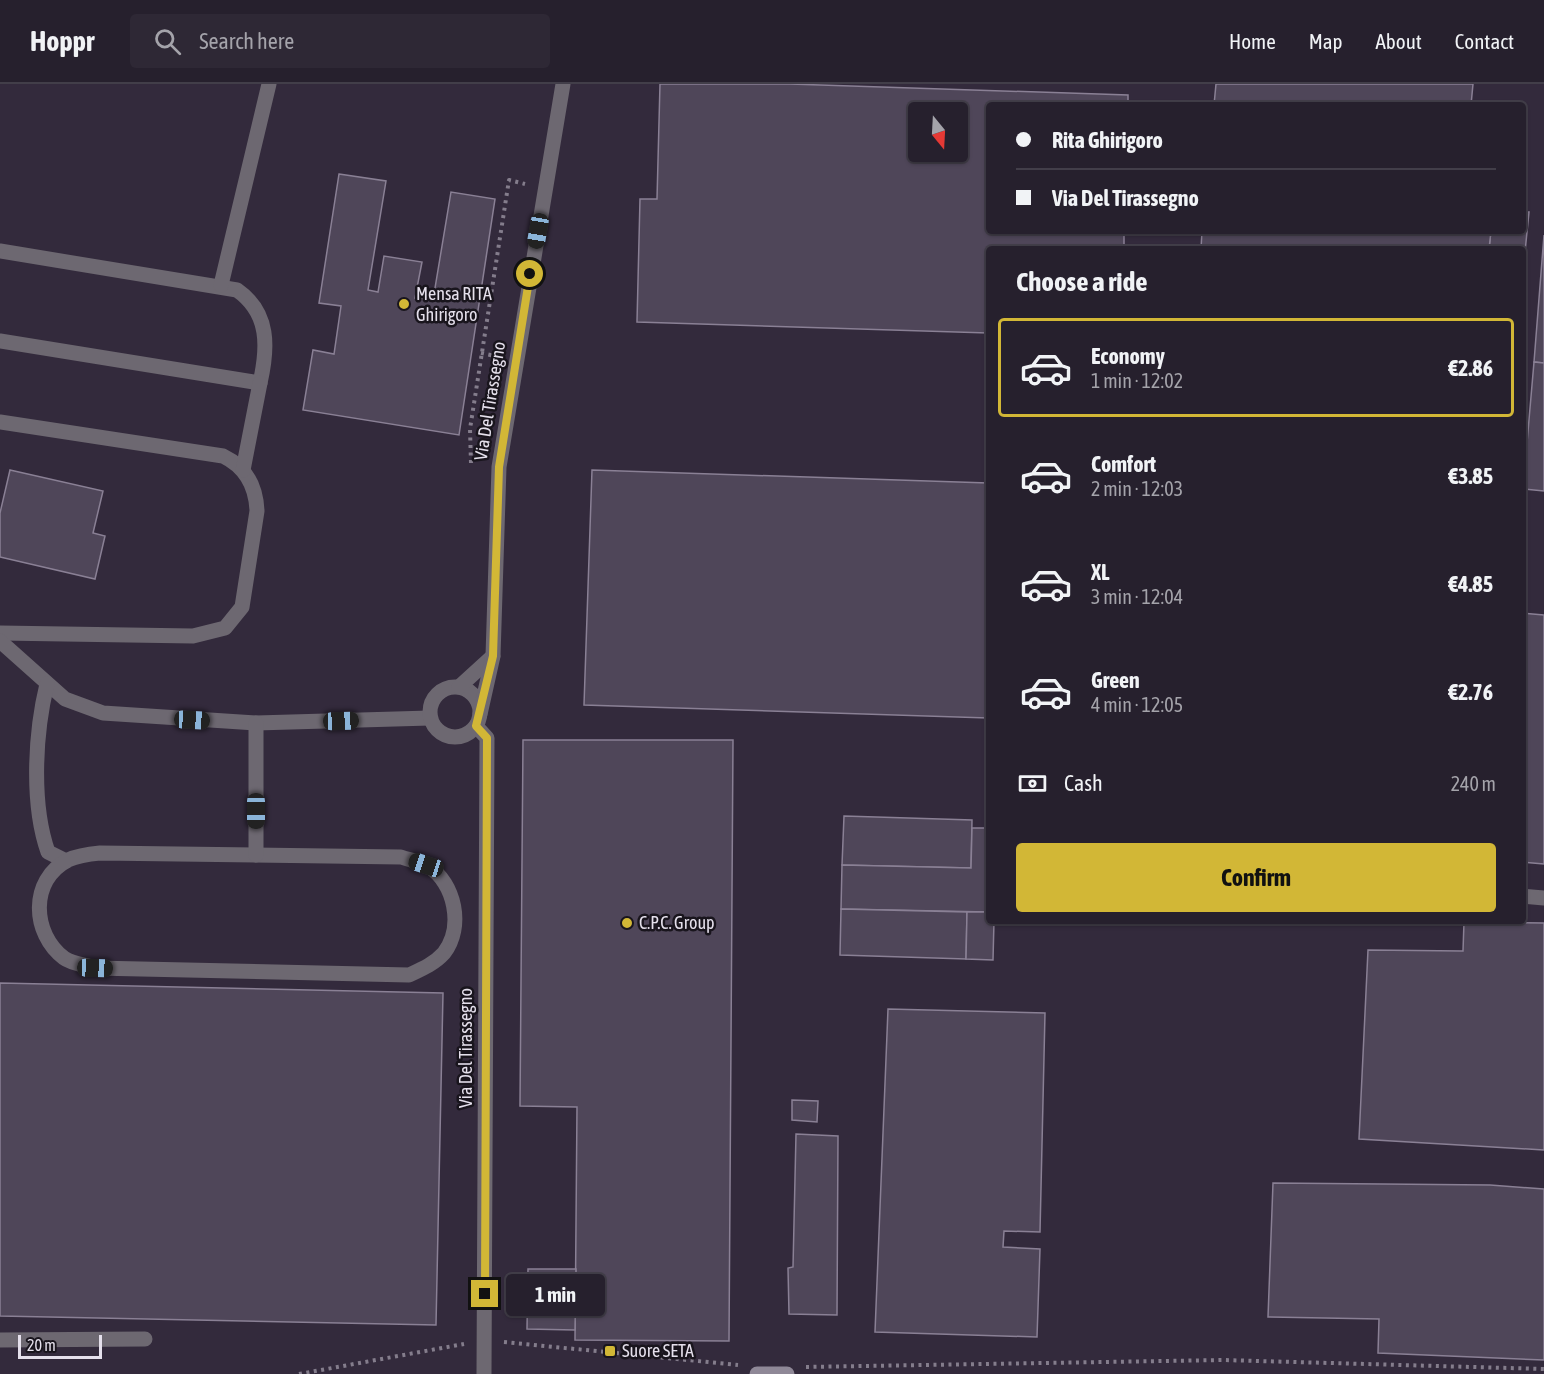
<!DOCTYPE html>
<html lang="en">
<head>
<meta charset="utf-8">
<style>
	:root { --surface:#26202d; --page:#2e2835; --text:#f1f3f6; --muted:#a4a3aa; --line:#423e49; --accent:#d2b736 }
	body { margin:0; font-family:"Asap Condensed",sans-serif; background:var(--page); color:var(--text); height:100vh; display:flex; flex-direction:column; font-size:22px; white-space:nowrap }
	* { box-sizing:border-box; margin:0 }
	p { font-size:20px; color:var(--muted) }
	.icon { flex:none; width:33px; height:33px; fill:none; stroke:currentColor; stroke-width:2; stroke-linecap:round; stroke-linejoin:round }
	.map { position:relative; flex:1; overflow:hidden }
	.sheet { position:absolute; left:986px; top:162px; width:540px; height:678px; display:flex; flex-direction:column; background:var(--surface); border-radius:6px; box-shadow:0 2px 4px #0004,0 0 0 2px var(--line) }
	.sheet>* { flex:none }
	.banner { position:absolute; left:986px; top:18px; width:540px; height:132px; border-radius:6px; box-shadow:0 2px 4px #0004,0 0 0 2px var(--line); display:grid; align-content:center; height:132px; padding:0 30px; background:var(--surface) }
	.needle { width:39px; rotate:162deg }
	.fabs { position:absolute; left:908px; top:18px; display:grid; gap:12px }
	.fabs a { display:grid; place-items:center; width:60px; height:60px; border-radius:6px; background:var(--surface); box-shadow:0 2px 4px #0004,0 0 0 2px var(--line); font-size:30px }
	.scale { position:absolute; left:18px; bottom:15px; width:84px; box-sizing:border-box; padding-left:6px; border:3px solid #e5e0ec; border-top:0; font-size:16px; line-height:21px; white-space:nowrap; color:#e5e0ec; -webkit-text-stroke:4px #19151d; paint-order:stroke }
	.end { position:absolute; width:27px; height:27px; margin:-14px; border:8px solid #d2b736; background:#111; box-shadow:0 0 0 3px #111 }
	.from { border-radius:50% }
	.bubble { position:absolute; height:42px; border-radius:6px; background:var(--surface); box-shadow:0 2px 4px #0004,0 0 0 2px var(--line); font-size:20px; font-weight:700; line-height:42px; text-align:center }
	.car { position:absolute; width:18px; height:36px; margin:-18px -9px; border-radius:8px; box-shadow:0 0 4px 2px #0007; background:linear-gradient(#222 24%,#8ab4d8 0 40%,#222 0 76%,#8ab4d8 0 86%,#222 0) }
	.banner b { display:flex; align-items:center; gap:21px; height:57px; font-size:22px }
	.banner b+b { border-top:2px solid var(--line) }
	.banner i { width:15px; height:15px; background:var(--text) }
	ul { padding:0; list-style:none }
	li { display:flex; align-items:center; gap:18px; height:99px; margin:0 12px 9px; padding:0 18px; border:3px solid transparent; border-radius:6px }
	li div { flex:1 }
	li b { display:block; font-size:22px }
	li em { font-style:normal; font-weight:700 }
	li.current { border-color:var(--accent) }
	li>.icon { width:54px; height:54px; stroke-width:1.5 }
	h2 { padding:0 30px; font-size:27px; line-height:72px }
	.pay { display:flex; align-items:center; gap:15px; height:66px; padding:0 30px; font-size:22px }
	.pay p { margin-inline-start:auto }
	.action { display:flex; gap:12px; margin-top:auto; padding:12px 30px }
	.action a { flex:1; height:69px; border-radius:6px; background:var(--accent); color:#111; font-size:24px; font-weight:700; line-height:69px; text-align:center }
	header { display:flex; align-items:center; gap:36px; box-sizing:border-box; height:84px; padding:0 30px; background:var(--surface); border-bottom:2px solid var(--line) }
	header strong { font-size:28px }
	nav { display:flex; gap:33px; margin-inline-start:auto; font-size:21px }
	.search { width:420px; height:54px; background:var(--page); display:flex; align-items:center; gap:15px; box-sizing:border-box; padding:0 21px; border-radius:6px; color:var(--muted); font-size:22px }
	.map>svg:first-child { display:block }
</style>
</head>
<body>
<header>
<strong>Hoppr</strong>
<div class="search"><svg class="icon" aria-label="search" viewBox="0 0 24 24"><circle cx="10" cy="10" r="6"/><path d="M15 15l6 6"/></svg>Search here</div>
<nav><a>Home</a><a>Map</a><a>About</a><a>Contact</a></nav>
</header>
<div class="map">
<svg width="1544" height="1290" viewBox="0 0 1544 1290">
	<rect width="100%" height="100%" fill="#332a3c"/>
	<!-- building -->
	<g fill="#4f4659" stroke="#8a8095" stroke-width="1.5" fill-rule="evenodd">
		<path d="M 660,0 L 790,0 L 1128,11 L 1128,21 L 988,21 L 988,147 L 1124,147 L 1124,165 L 988,165 L 988,249 L 637,238 L 640,115 L 657,115 ZM 918,28 L 957,28 L 957,68 L 918,68 Z"/>
		<path d="M 1216,0 L 1473,0 L 1471,21 L 1214,21 Z"/>
		<path d="M 339,90 L 386,97 L 368,206 L 378,208 L 384,172 L 422,178 L 415,214 L 433,216 L 451,108 L 495,115 L 459,351 L 303,326 L 313,266 L 334,270 L 341,222 L 319,219 Z"/>
		<path d="M 1522,128 L 1529,128 L 1525,168 L 1522,165 L 1489,165 L 1491,147 L 1522,147 Z"/>
		<path d="M 1202,147 L 1491,147 L 1489,165 L 1201,165 Z"/>
		<path d="M 1544,151 L 1544,279 L 1534,278 Z"/>
		<path d="M 1534,278 L 1544,279 L 1544,407 L 1523,405 Z"/>
		<path d="M 10,386 L 103,407 L 93,449 L 105,452 L 95,495 L 0,473 L 0,429 Z"/>
		<path d="M 592,386 L 988,399 L 988,634 L 584,621 Z"/>
		<path d="M 1522,529 L 1544,531 L 1544,780 L 1522,778 Z"/>
		<path d="M 523,656 L 733,656 L 729,1257 L 575,1256 L 577,1023 L 520,1022 Z"/>
		<path d="M 844,732 L 972,736 L 971,784 L 842,781 Z"/>
		<path d="M 972,744 L 988,744 L 988,828 L 841,825 L 842,781 L 971,784 Z"/>
		<path d="M 841,825 L 967,828 L 966,875 L 840,871 Z"/>
		<path d="M 967,828 L 988,828 L 988,837 L 994,837 L 993,876 L 966,875 Z"/>
		<path d="M 1464,838 L 1544,839 L 1544,1066 L 1359,1055 L 1368,866 L 1463,867 Z"/>
		<path d="M 0,899 L 443,909 L 436,1241 L 0,1232 Z"/>
		<path d="M 888,925 L 1045,929 L 1040,1148 L 1004,1147 L 1003,1163 L 1040,1165 L 1037,1253 L 875,1248 Z"/>
		<path d="M 792,1016 L 818,1017 L 817,1038 L 792,1036 Z"/>
		<path d="M 796,1050 L 838,1052 L 837,1231 L 789,1230 L 788,1184 L 793,1183 Z"/>
		<path d="M 1273,1099 L 1490,1101 L 1544,1105 L 1544,1276 L 1378,1269 L 1379,1235 L 1268,1233 Z"/>
		<path d="M 528,1185 L 576,1185 L 575,1246 L 527,1245 Z"/>
	</g>
	<g fill="none" stroke-linecap="round" stroke-linejoin="round">
		<!-- path -->
		<g stroke="#847d8c" stroke-width="4" stroke-dasharray="3 4.5" stroke-linecap="butt">
			<path d="M 481,269 L 495,272"/>
			<path d="M 471,379 L 470,345 L 509,96 L 525,100"/>
			<path d="M 504,1258 L 738,1281"/>
			<path d="M 806,1283 L 1223,1276 L 1544,1285"/>
			<path d="M 299,1290 L 464,1260"/>
		</g>
		<!-- lane -->
		<g stroke="#6d6871" stroke-width="15">
			<path d="M 0,167 L 237,206 C 270,229 268,264 260,299 L 0,257"/>
			<path d="M 221,201 L 269,0"/>
			<path d="M 0,338 L 223,372 C 246,383 256,402 257,427 L 242,523 L 225,544 L 193,552 L 0,549"/>
			<path d="M 243,386 L 260,299"/>
			<path d="M 0,557 L 65,615 L 103,629 L 256,639 L 430,634"/>
			<path d="M 47,600 C 35,649 31,720 48,768 L 66,777"/>
			<path d="M 100,769 L 401,773 C 410,776 420,778 428,782 C 455,799 464,843 444,869 C 434,880 422,885 409,891 L 95,884 C 86,881 72,880 64,874 C 32,850 29,796 68,776 C 79,771 89,770 100,769 Z"/>
			<path d="M 256,771 L 256,639"/>
			<path d="M 0,1256 L 145,1255"/>
		</g>
		<!-- street -->
		<g stroke="#6d6871" stroke-width="15">
			<circle cx="455" cy="628" r="25"/>
			<path d="M 459,603 L 493,572"/>
			<path d="M 480,630 L 493,572 L 499,383 L 563,0"/>
			<path d="M 476,642 L 487,654 L 484,1290"/>
			<path d="M 1522,812 L 1544,814"/>
		</g>
		<!-- secondary -->
		<path stroke="#8f8897" stroke-width="15" d="M 757,1290 L 787,1290"/>
	</g>
	<g fill="none" stroke-linecap="round" stroke-linejoin="round">
		<!-- route -->
		<path stroke="#d2b736" stroke-width="8" d="M 485,1210 L 487,654 L 476,642 L 493,572 L 499,383 L 530,190"/>
	</g>
	<!-- markers -->
	<g fill="#d2b736" stroke="#19151d" stroke-width="2">
		<circle cx="404" cy="220" r="6"/>
		<circle cx="627" cy="839" r="6"/>
		<rect x="604" y="1261" width="12" height="12" rx="3"/>
	</g>
	<g text-anchor="middle" stroke-width="5" stroke-linejoin="round" paint-order="stroke">
		<!-- poi labels -->
		<g font-size="18" fill="#e5e0ec" stroke="#19151d" text-anchor="start">
			<text x="416" y="216">Mensa RITA<tspan x="416" dy="21">Ghirigoro</tspan></text>
			<text x="639" y="845">C.P.C. Group</text>
			<text x="622" y="1273">Suore SETA</text>
		</g>
		<!-- street labels -->
		<g font-size="18" fill="#e5e0ec" stroke="#19151d">
			<text transform="translate(490 317) rotate(-81)" y="6">Via Del Tirassegno</text>
			<text transform="translate(466 964) rotate(-90)" y="6">Via Del Tirassegno</text>
		</g>
	</g>
</svg>
<div class="fabs">
<a><svg class="needle" viewBox="-14 -14 28 28"><path d="M0-13l5 13h-10z" fill="#e53935"/><path d="M0 13l5-13h-10z" fill="#a4a3aa"/></svg></a>
</div>
<div class="scale">20 m</div>
<i class="end from" style="left:530px;top:190px"></i>
<i class="end" style="left:485px;top:1210px"></i>
<div class="bubble" style="left:506px;top:1190px;width:99px">1 min</div>
<i class="car" style="left:538px;top:147px;rotate:190deg"></i>
<i class="car" style="left:192px;top:636px;rotate:93deg"></i>
<i class="car" style="left:341px;top:637px;rotate:88deg"></i>
<i class="car" style="left:256px;top:727px;rotate:180deg"></i>
<i class="car" style="left:426px;top:781px;rotate:288deg"></i>
<i class="car" style="left:95px;top:884px;rotate:92deg"></i>
<div class="banner">
<b><i class="from"></i>Rita Ghirigoro</b>
<b><i></i>Via Del Tirassegno</b>
</div>
<section class="sheet">
<h2>Choose a ride</h2>
<ul>
<li class="current"><svg class="icon" aria-label="car" viewBox="0 0 24 24"><path d="M5 17H2v-5l4-1 3-4h7l3 4 3 1v5h-3M9 17h6M6 11h13"/><circle cx="7" cy="17" r="2"/><circle cx="17" cy="17" r="2"/></svg><div><b>Economy</b><p>1 min · 12:02</p></div><em>€2.86</em></li>
<li><svg class="icon" aria-label="car" viewBox="0 0 24 24"><path d="M5 17H2v-5l4-1 3-4h7l3 4 3 1v5h-3M9 17h6M6 11h13"/><circle cx="7" cy="17" r="2"/><circle cx="17" cy="17" r="2"/></svg><div><b>Comfort</b><p>2 min · 12:03</p></div><em>€3.85</em></li>
<li><svg class="icon" aria-label="car" viewBox="0 0 24 24"><path d="M5 17H2v-5l4-1 3-4h7l3 4 3 1v5h-3M9 17h6M6 11h13"/><circle cx="7" cy="17" r="2"/><circle cx="17" cy="17" r="2"/></svg><div><b>XL</b><p>3 min · 12:04</p></div><em>€4.85</em></li>
<li><svg class="icon" aria-label="car" viewBox="0 0 24 24"><path d="M5 17H2v-5l4-1 3-4h7l3 4 3 1v5h-3M9 17h6M6 11h13"/><circle cx="7" cy="17" r="2"/><circle cx="17" cy="17" r="2"/></svg><div><b>Green</b><p>4 min · 12:05</p></div><em>€2.76</em></li>
</ul>
<div class="pay"><svg class="icon" aria-label="cash" viewBox="0 0 24 24"><path d="M3 7h18v10H3z"/><circle cx="12" cy="12" r="2"/></svg>Cash<p>240 m</p></div>
<div class="action"><a>Confirm</a></div>
</section>
</div>
</body>
</html>
